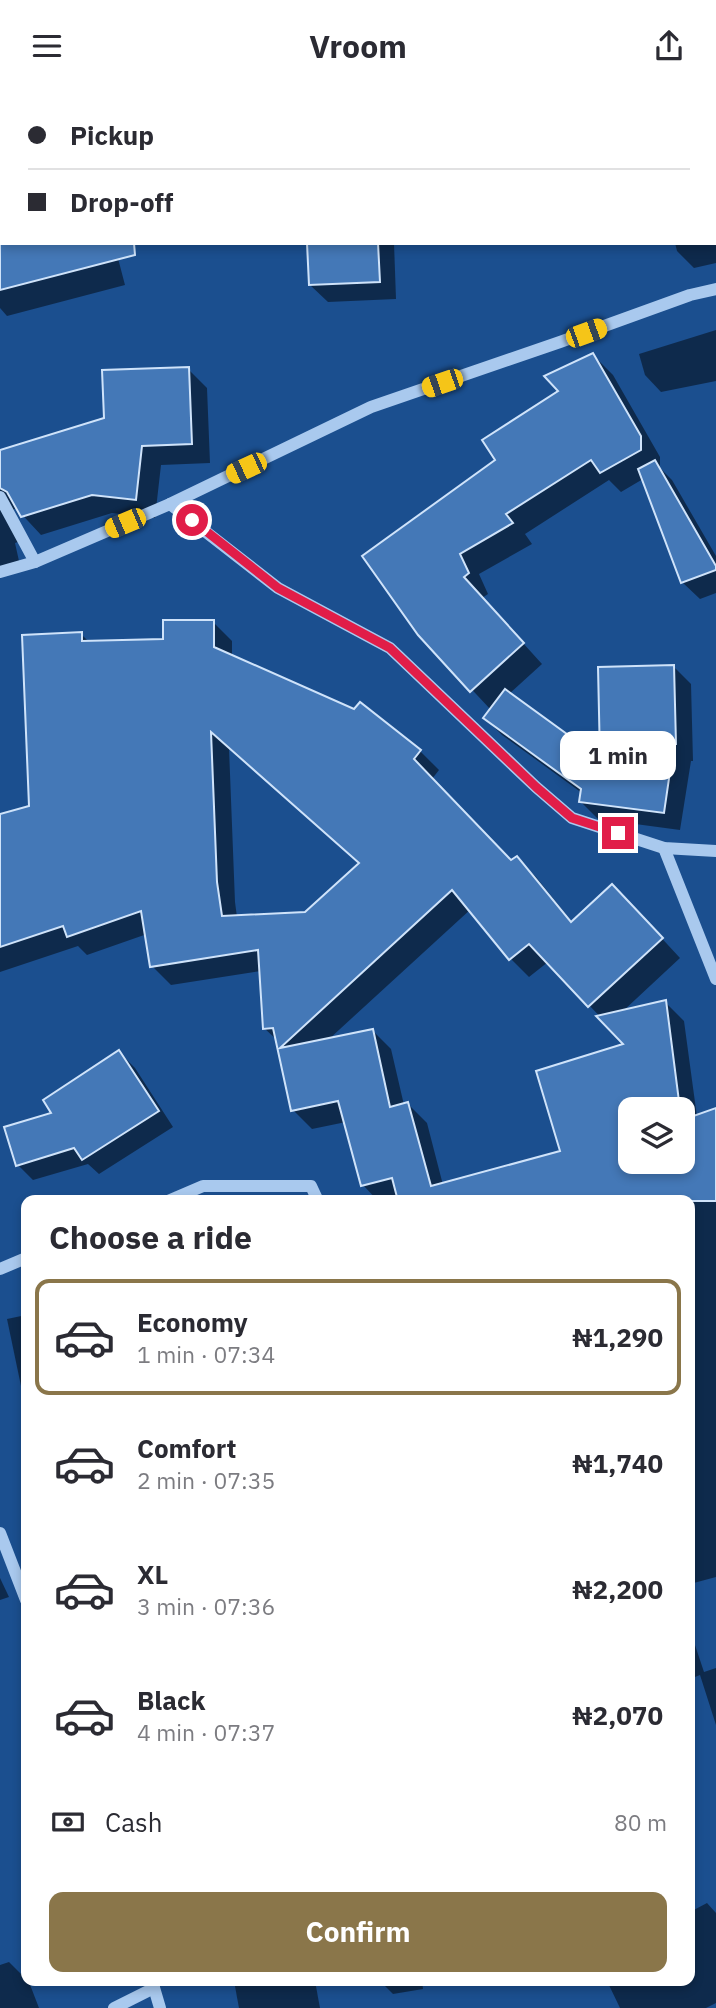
<!DOCTYPE html>
<html lang="en">
<head>
<meta charset="utf-8">
<style>
	:root { --surface:#fff; --page:#f2f2f3; --text:#2b2b33; --muted:#7c7c81; --line:#e1e1e2; --accent:#8a764a }
	body { margin:0; font-family:"IBM Plex Sans",sans-serif; background:var(--page); color:var(--text); height:100vh; display:flex; flex-direction:column; font-size:26px; white-space:nowrap }
	* { box-sizing:border-box; margin:0 }
	p { font-size:23px; color:var(--muted) }
	.icon { flex:none; width:38px; height:38px; fill:none; stroke:currentColor; stroke-width:2; stroke-linecap:round; stroke-linejoin:round }
	.map { position:relative; flex:1; overflow:hidden }
	.drawer { position:absolute; left:21px; top:1104px; width:674px; height:791px; display:flex; flex-direction:column; background:var(--surface); border-radius:14px; box-shadow:0 4px 10px #0003 }
	.drawer>* { flex:none }
	.top-card { position:absolute; left:0px; top:0px; width:718px; height:154px; box-shadow:0 4px 10px #0003; display:grid; align-content:center; height:154px; padding:0 28px; background:var(--surface) }
	.buttons { position:absolute; left:618px; top:1006px; display:grid; gap:14px }
	.buttons a { display:grid; place-items:center; width:77px; height:77px; border-radius:14px; background:var(--surface); box-shadow:0 4px 10px #0003; font-size:35px }
	.end { position:absolute; width:32px; height:32px; margin:-16px; border:9px solid #e11d48; background:#fff; box-shadow:0 0 0 4px #fff }
	.from { border-radius:50% }
	.bubble { position:absolute; height:49px; border-radius:14px; background:var(--surface); box-shadow:0 4px 10px #0003; font-size:23px; font-weight:700; line-height:49px; text-align:center }
	.car { position:absolute; width:21px; height:42px; margin:-21px -10px; border-radius:9px; box-shadow:0 0 5px 2px #0007; background:linear-gradient(#f5c518 24%,#345 0 40%,#f5c518 0 76%,#345 0 86%,#f5c518 0) }
	.top-card b { display:flex; align-items:center; gap:24px; height:66px; font-size:26px }
	.top-card b+b { border-top:2px solid var(--line) }
	.top-card i { width:18px; height:18px; background:var(--text) }
	ul { padding:0; list-style:none }
	li { display:flex; align-items:center; gap:21px; height:116px; margin:0 14px 10px; padding:0 14px; border:4px solid transparent; border-radius:14px }
	li div { flex:1 }
	li b { display:block; font-size:26px }
	li em { font-style:normal; font-weight:700 }
	li.on { border-color:var(--accent) }
	li>.icon { width:63px; height:63px; stroke-width:1.5 }
	h2 { padding:0 28px; font-size:32px; line-height:84px }
	.pay { display:flex; align-items:center; gap:18px; height:77px; padding:0 28px; font-size:26px }
	.pay p { margin-inline-start:auto }
	.primary-button { display:flex; gap:14px; margin-top:auto; padding:14px 28px }
	.primary-button a { flex:1; height:80px; border-radius:14px; background:var(--accent); color:#fff; font-size:28px; font-weight:700; line-height:80px; text-align:center }
	header { display:flex; justify-content:space-between; align-items:center; height:91px; padding:0 28px; background:var(--surface); font-size:32px; font-weight:700 }
	.map>svg:first-child { display:block }
</style>
</head>
<body>
<header><svg class="icon" aria-label="menu" viewBox="0 0 24 24"><path d="M4 6h16M4 12h16M4 18h16"/></svg>Vroom<svg class="icon" aria-label="share" viewBox="0 0 24 24"><path d="M12 15V3M7 8l5-5 5 5M5 13v7h14v-7"/></svg></header>
<div class="map">
<svg width="716" height="1917" viewBox="0 0 716 1917">
	<rect width="100%" height="100%" fill="#1b4f8f"/>
	<!-- shadow -->
	<g fill="#0007" fill-rule="evenodd">
		<path d="M 0,0 L 68,0 L 69,2 L 2,2 L 2,152 L 114,152 L 125,194 L 7,225 L 0,217 Z"/>
		<path d="M 421,0 L 556,0 L 557,2 L 415,2 Z"/>
		<path d="M 716,66 L 716,172 L 694,177 L 677,160 L 675,152 L 716,152 Z"/>
		<path d="M 309,152 L 394,152 L 396,208 L 328,211 L 310,194 Z"/>
		<path d="M 716,239 L 716,290 L 661,301 L 645,284 L 639,263 Z"/>
		<path d="M 593,264 L 613,284 L 660,366 L 660,377 L 672,389 L 716,465 L 716,502 L 700,508 L 682,491 L 643,388 L 621,401 L 609,389 L 525,443 L 532,453 L 479,483 L 488,503 L 482,507 L 542,573 L 509,603 L 602,671 L 674,576 L 691,593 L 693,670 L 691,670 L 680,739 L 598,728 L 581,711 L 582,702 L 502,644 L 485,627 L 491,619 L 420,543 L 498,370 Z"/>
		<path d="M 188,278 L 207,297 L 210,372 L 161,374 L 155,427 L 112,422 L 41,444 L 16,417 L 12,420 L 21,450 L 15,452 L 21,479 L 0,485 L 0,361 L 106,328 Z"/>
		<path d="M 213,531 L 232,550 L 232,566 L 355,620 L 360,613 L 420,660 L 439,679 L 432,688 L 512,771 L 517,767 L 536,786 L 573,832 L 631,814 L 680,867 L 622,921 L 665,911 L 684,930 L 697,1026 L 716,1024 L 716,1486 L 690,1493 L 690,1110 L 378,1110 L 363,1094 L 346,1031 L 312,1038 L 293,1019 L 278,950 L 264,937 L 261,880 L 171,894 L 152,875 L 147,843 L 87,864 L 78,855 L 0,881 L 0,733 L 33,750 L 81,543 L 89,551 L 165,549 ZM 229,657 L 361,773 L 306,823 L 237,826 L 235,811 ZM 471,818 L 511,868 L 529,886 L 548,871 L 627,954 L 563,1061 L 443,1094 L 427,1032 L 408,1013 L 404,1014 L 391,958 L 373,940 L 328,949 ZM 630,1018 L 682,1018 L 682,1071 L 630,1071 Z"/>
		<path d="M 119,961 L 135,977 L 173,1036 L 99,1083 L 88,1073 L 33,1089 L 18,1074 L 54,1023 Z"/>
		<path d="M 26,1224 L 26,1300 L 21,1295 L 7,1228 Z"/>
		<path d="M 0,1487 L 9,1506 L 0,1509 Z"/>
		<path d="M 690,1539 L 704,1581 L 716,1577 L 716,1634 L 700,1584 L 690,1588 Z"/>
		<path d="M 26,1721 L 26,1739 L 22,1722 Z"/>
		<path d="M 707,1812 L 716,1822 L 716,1912 L 706,1917 L 620,1917 L 607,1890 L 690,1890 L 690,1821 Z"/>
		<path d="M 9,1871 L 26,1888 L 26,1890 L 29,1891 L 39,1917 L 0,1917 L 0,1874 Z"/>
		<path d="M 234,1890 L 315,1890 L 320,1917 L 239,1917 Z"/>
		<path d="M 380,1890 L 422,1890 L 423,1898 L 393,1903 Z"/>
	</g>
	<!-- building -->
	<g fill="#4478b7" stroke="#cfe3fa" stroke-width="2" fill-rule="evenodd">
		<path d="M 0,152 L 134,152 L 135,164 L 0,199 Z"/>
		<path d="M 307,152 L 378,152 L 380,191 L 309,194 Z"/>
		<path d="M 593,262 L 641,345 L 641,359 L 600,382 L 591,369 L 506,423 L 513,432 L 460,463 L 469,482 L 464,486 L 524,552 L 470,601 L 418,544 L 362,465 L 495,369 L 482,349 L 558,300 L 544,285 Z"/>
		<path d="M 189,276 L 192,353 L 142,355 L 136,409 L 92,404 L 21,426 L 7,401 L 0,397 L 0,359 L 104,327 L 102,279 Z"/>
		<path d="M 655,369 L 716,475 L 716,479 L 681,492 L 638,378 Z"/>
		<path d="M 163,529 L 214,529 L 214,556 L 354,618 L 360,611 L 421,659 L 414,668 L 511,769 L 517,765 L 571,831 L 612,793 L 663,847 L 588,916 L 529,853 L 509,869 L 452,799 L 280,957 L 373,938 L 390,1016 L 408,1011 L 431,1095 L 560,1060 L 536,980 L 623,953 L 596,925 L 666,909 L 680,1018 L 630,1018 L 630,1071 L 682,1071 L 682,1029 L 716,1017 L 716,1110 L 398,1110 L 392,1087 L 361,1095 L 338,1010 L 291,1020 L 273,937 L 263,938 L 258,859 L 150,876 L 141,820 L 67,846 L 63,835 L 0,856 L 0,723 L 29,715 L 22,544 L 82,541 L 82,550 L 163,548 ZM 211,641 L 359,772 L 305,821 L 222,825 L 217,791 Z"/>
		<path d="M 674,574 L 676,653 L 674,653 L 664,722 L 579,711 L 581,698 L 483,627 L 505,598 L 600,667 L 598,576 Z"/>
		<path d="M 119,959 L 159,1020 L 82,1069 L 74,1057 L 16,1075 L 4,1036 L 51,1022 L 43,1009 Z"/>
	</g>
	<g fill="none" stroke-linecap="round" stroke-linejoin="round">
		<!-- minor -->
		<g stroke="#a9c9ee" stroke-width="12">
			<path d="M 0,406 L 35,471"/>
			<path d="M 170,413 L 371,316 L 560,251 L 690,204 L 716,198"/>
			<path d="M 0,481 L 35,471 L 170,413 L 278,497 L 390,557 L 536,696 L 572,727 L 664,757 L 716,760"/>
			<path d="M 664,757 L 716,888"/>
			<path d="M 168,1110 L 203,1095 L 311,1095 L 318,1110"/>
			<path d="M 0,1178 L 26,1167"/>
			<path d="M 0,1442 L 26,1509"/>
			<path d="M 152,1890 L 160,1917"/>
			<path d="M 114,1917 L 154,1897"/>
		</g>
	</g>
	<g fill="none" stroke-linecap="round" stroke-linejoin="round">
		<!-- route -->
		<path stroke="#e11d48" stroke-width="9" d="M 192,429 L 278,497 L 390,557 L 536,696 L 572,727 L 618,742"/>
	</g>
</svg>
<div class="buttons">
<a><svg class="icon" aria-label="layers" viewBox="0 0 24 24"><path d="M12 4l9 5-9 5-9-5zM3 14l9 5 9-5"/></svg></a>
</div>
<i class="end from" style="left:192px;top:429px"></i>
<i class="end" style="left:618px;top:742px"></i>
<div class="bubble" style="left:560px;top:640px;width:116px">1 min</div>
<i class="car" style="left:586px;top:242px;rotate:70deg"></i>
<i class="car" style="left:442px;top:292px;rotate:251deg"></i>
<i class="car" style="left:246px;top:377px;rotate:245deg"></i>
<i class="car" style="left:125px;top:432px;rotate:247deg"></i>
<div class="top-card">
<b><i class="from"></i>Pickup</b>
<b><i></i>Drop-off</b>
</div>
<section class="drawer">
<h2>Choose a ride</h2>
<ul>
<li class="on"><svg class="icon" aria-label="car" viewBox="0 0 24 24"><path d="M5 17H2v-5l4-1 3-4h7l3 4 3 1v5h-3M9 17h6M6 11h13"/><circle cx="7" cy="17" r="2"/><circle cx="17" cy="17" r="2"/></svg><div><b>Economy</b><p>1 min · 07:34</p></div><em>₦1,290</em></li>
<li><svg class="icon" aria-label="car" viewBox="0 0 24 24"><path d="M5 17H2v-5l4-1 3-4h7l3 4 3 1v5h-3M9 17h6M6 11h13"/><circle cx="7" cy="17" r="2"/><circle cx="17" cy="17" r="2"/></svg><div><b>Comfort</b><p>2 min · 07:35</p></div><em>₦1,740</em></li>
<li><svg class="icon" aria-label="car" viewBox="0 0 24 24"><path d="M5 17H2v-5l4-1 3-4h7l3 4 3 1v5h-3M9 17h6M6 11h13"/><circle cx="7" cy="17" r="2"/><circle cx="17" cy="17" r="2"/></svg><div><b>XL</b><p>3 min · 07:36</p></div><em>₦2,200</em></li>
<li><svg class="icon" aria-label="car" viewBox="0 0 24 24"><path d="M5 17H2v-5l4-1 3-4h7l3 4 3 1v5h-3M9 17h6M6 11h13"/><circle cx="7" cy="17" r="2"/><circle cx="17" cy="17" r="2"/></svg><div><b>Black</b><p>4 min · 07:37</p></div><em>₦2,070</em></li>
</ul>
<div class="pay"><svg class="icon" aria-label="cash" viewBox="0 0 24 24"><path d="M3 7h18v10H3z"/><circle cx="12" cy="12" r="2"/></svg>Cash<p>80 m</p></div>
<div class="primary-button"><a>Confirm</a></div>
</section>
</div>
</body>
</html>
